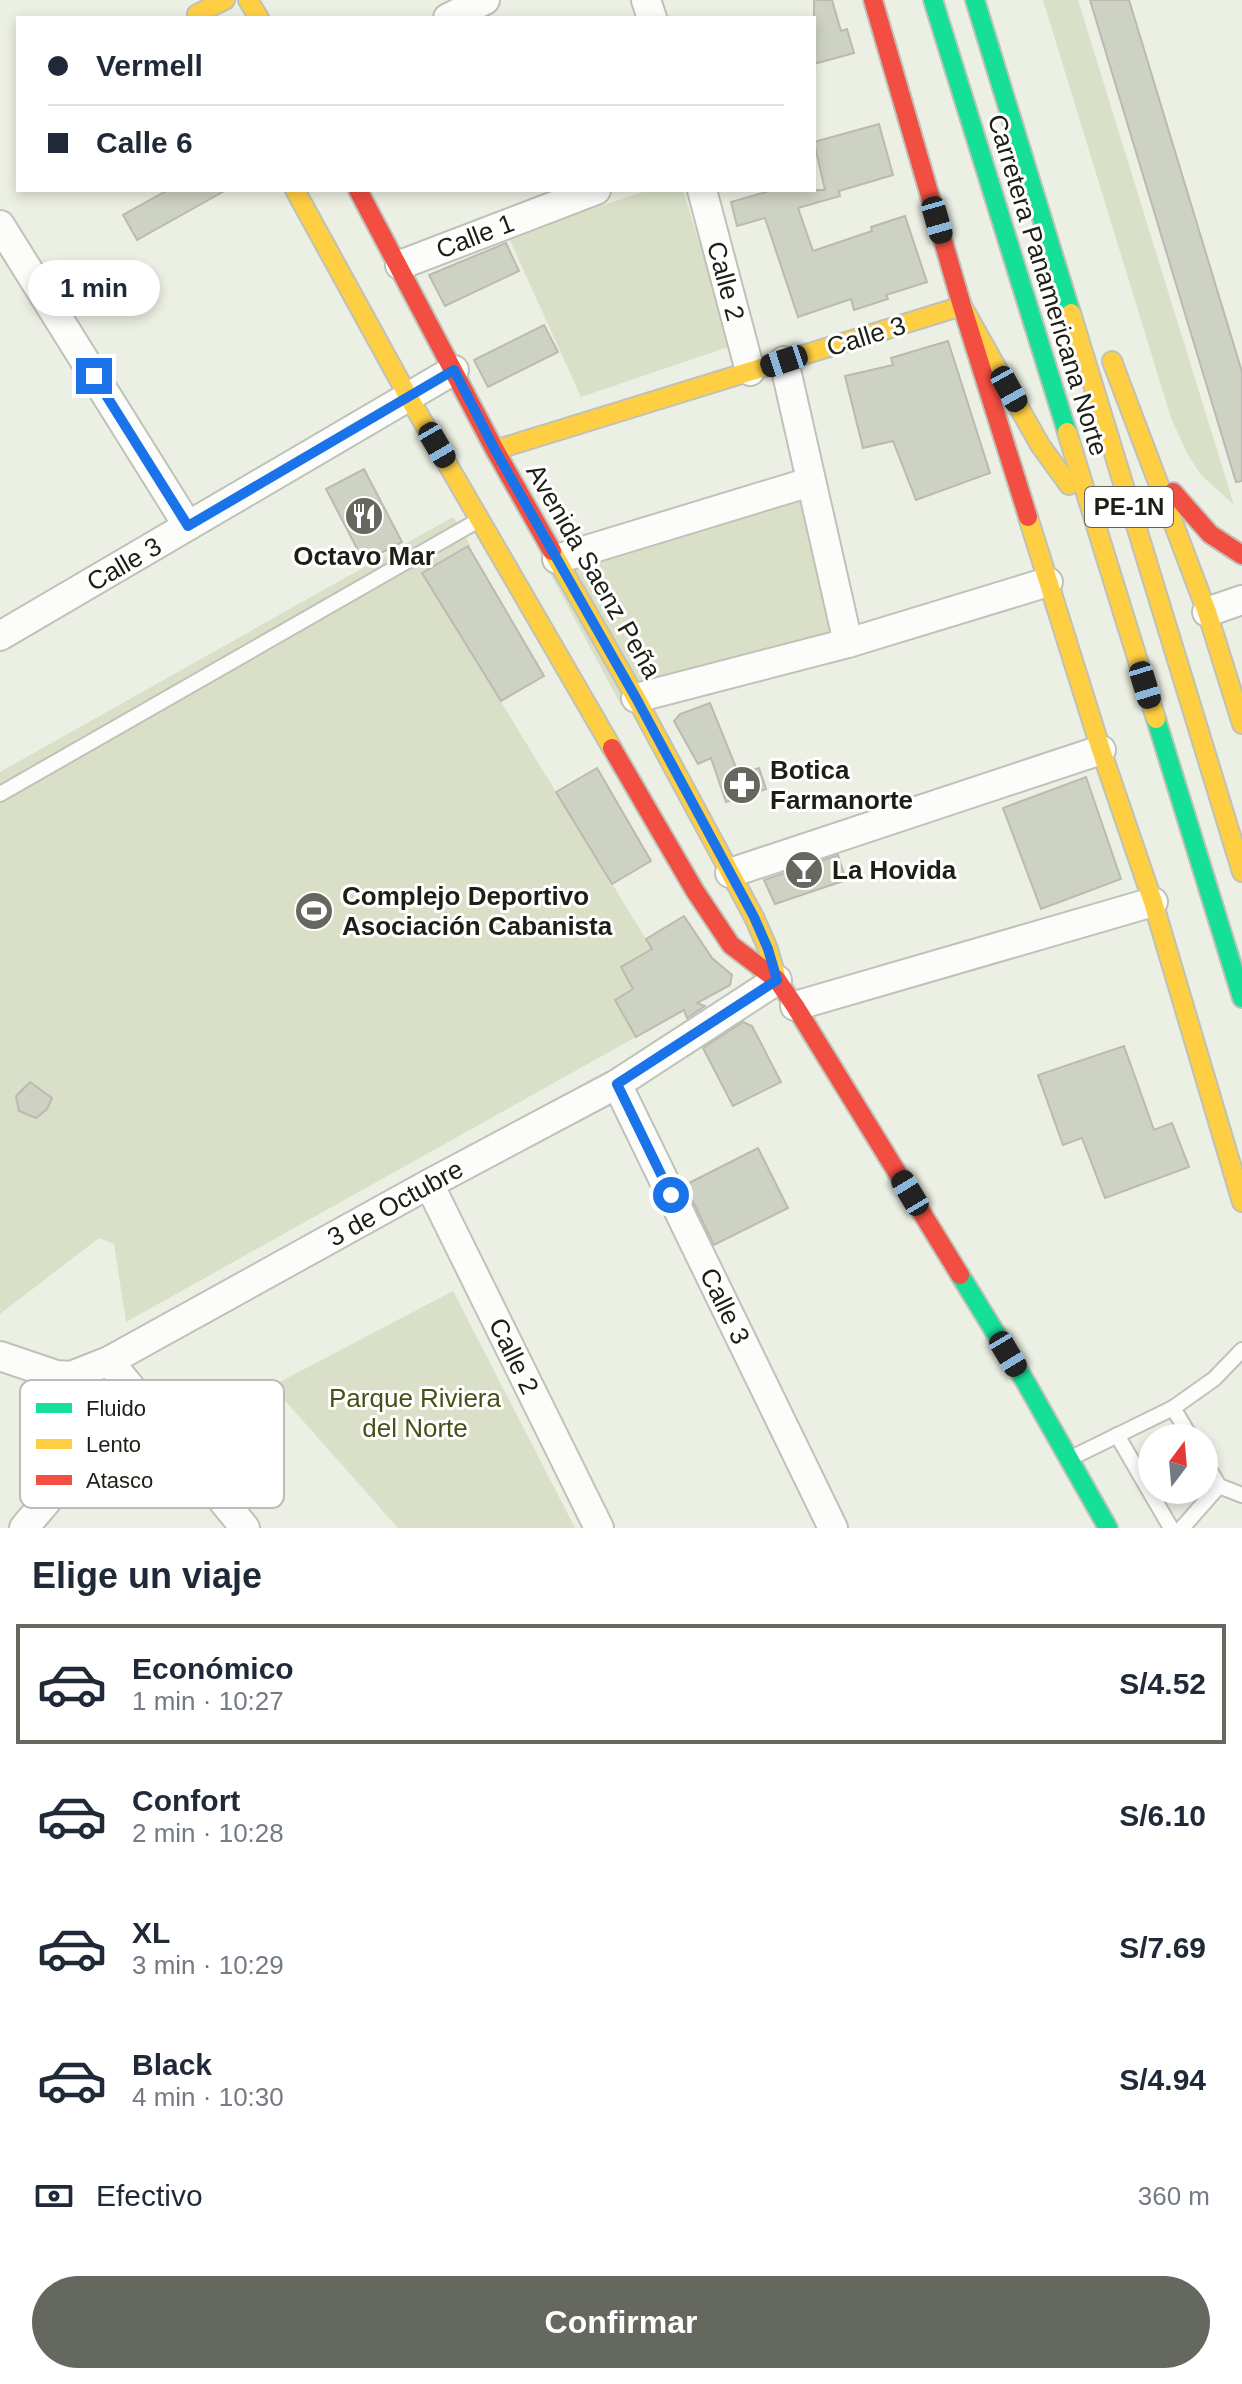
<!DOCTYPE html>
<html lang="es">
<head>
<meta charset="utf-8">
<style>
	:root { --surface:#fff; --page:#f2f2f3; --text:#1f2937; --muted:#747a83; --line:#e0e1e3; --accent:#65685e }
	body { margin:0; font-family:Arial,sans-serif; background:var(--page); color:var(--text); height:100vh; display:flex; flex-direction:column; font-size:30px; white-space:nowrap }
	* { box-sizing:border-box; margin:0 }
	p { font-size:26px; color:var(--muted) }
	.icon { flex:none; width:44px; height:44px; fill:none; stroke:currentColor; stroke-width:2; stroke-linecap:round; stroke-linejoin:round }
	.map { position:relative; height:1528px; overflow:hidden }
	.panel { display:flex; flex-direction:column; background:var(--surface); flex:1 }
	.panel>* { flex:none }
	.guide { position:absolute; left:16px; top:16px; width:800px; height:176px; border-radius:0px; box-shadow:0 4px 12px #0003; display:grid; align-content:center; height:176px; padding:0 32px; background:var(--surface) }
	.needle { width:52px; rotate:16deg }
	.controls { position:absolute; left:1138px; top:1424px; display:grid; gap:16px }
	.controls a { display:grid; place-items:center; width:80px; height:80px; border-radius:50%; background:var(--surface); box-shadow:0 4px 12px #0003; font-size:40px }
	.end { position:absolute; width:36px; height:36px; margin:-18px; border:10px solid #1a73e8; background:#fff; box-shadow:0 0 0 4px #fff }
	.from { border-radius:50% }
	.bubble { position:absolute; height:56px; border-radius:28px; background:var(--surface); box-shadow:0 4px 12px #0003; font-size:26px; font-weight:700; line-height:56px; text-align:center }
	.car { position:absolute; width:24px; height:48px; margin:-24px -12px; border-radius:10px; box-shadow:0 0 6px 2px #0007; background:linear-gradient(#222 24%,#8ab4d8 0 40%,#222 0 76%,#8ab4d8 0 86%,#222 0) }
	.guide b { display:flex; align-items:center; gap:28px; height:76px; font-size:30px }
	.guide b+b { border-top:2px solid var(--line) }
	.guide i { width:20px; height:20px; background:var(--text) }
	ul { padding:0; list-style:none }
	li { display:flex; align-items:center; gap:24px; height:120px; margin:0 16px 12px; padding:0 16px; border:4px solid transparent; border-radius:0px }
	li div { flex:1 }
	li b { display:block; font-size:30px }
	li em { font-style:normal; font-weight:700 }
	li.current { border-color:var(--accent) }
	li>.icon { width:72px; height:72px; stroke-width:1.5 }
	h2 { padding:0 32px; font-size:36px; line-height:96px }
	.pay { display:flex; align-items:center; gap:20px; height:88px; padding:0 32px; font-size:30px }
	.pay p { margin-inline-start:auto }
	.button { display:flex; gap:16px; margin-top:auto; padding:16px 32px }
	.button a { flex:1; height:92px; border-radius:48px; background:var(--accent); color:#fff; font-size:32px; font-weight:700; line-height:92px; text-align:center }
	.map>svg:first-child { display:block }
</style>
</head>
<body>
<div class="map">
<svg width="1242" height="1528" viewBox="0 0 1242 1528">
	<rect width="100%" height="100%" fill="#ecefe3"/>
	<!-- green -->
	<g fill="#dae0c7">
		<path d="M 1043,0 L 1078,0 L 1234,505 L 1201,475 L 1187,453 L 1171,418 Z"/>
		<path d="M 649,190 L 683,190 L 731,346 L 581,397 L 508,236 Z"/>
		<path d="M 819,475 L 858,632 L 621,705 L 544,562 Z"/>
		<path d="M 453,517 L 470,545 L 423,574 L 688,1008 L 126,1322 L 114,1244 L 99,1238 L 0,1314 L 0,772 Z"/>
		<path d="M 453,1291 L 575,1528 L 398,1528 L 272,1386 Z"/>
	</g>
	<!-- building -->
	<g fill="#ced2c2" stroke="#b9bbb2" stroke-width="2">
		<path d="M 814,0 L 832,0 L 841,31 L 847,29 L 854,53 L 814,64 Z"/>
		<path d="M 1090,0 L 1129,0 L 1242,372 L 1242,481 L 1236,482 Z"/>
		<path d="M 879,124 L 893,175 L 839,191 L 840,196 L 798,208 L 813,251 L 872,231 L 871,227 L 905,216 L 927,282 L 886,295 L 888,299 L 854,310 L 851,299 L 798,317 L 765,218 L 737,226 L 731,202 L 773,190 L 825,190 L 814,142 Z"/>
		<path d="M 168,190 L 226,190 L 137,240 L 123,215 Z"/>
		<path d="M 506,243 L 519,271 L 445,306 L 429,275 Z"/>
		<path d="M 544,325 L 558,352 L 488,387 L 474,360 Z"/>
		<path d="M 948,341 L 990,473 L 916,500 L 893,441 L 863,448 L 845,376 L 893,365 L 891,358 Z"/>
		<path d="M 364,469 L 402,542 L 364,562 L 326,489 Z"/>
		<path d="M 468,546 L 544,676 L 501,701 L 422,573 Z"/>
		<path d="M 710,703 L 739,775 L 759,768 L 766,789 L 726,802 L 711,758 L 698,764 L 674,721 L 680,714 Z"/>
		<path d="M 597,768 L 651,861 L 612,884 L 556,792 Z"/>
		<path d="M 1086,777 L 1121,879 L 1041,909 L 1003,808 Z"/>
		<path d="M 838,855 L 846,880 L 775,904 L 764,880 Z"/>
		<path d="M 684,916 L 712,958 L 732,975 L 730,985 L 697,1003 L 705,1006 L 687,1018 L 684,1010 L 636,1037 L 615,1000 L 633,989 L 621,967 L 652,949 L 646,939 Z"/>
		<path d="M 743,1022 L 752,1026 L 781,1082 L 733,1106 L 703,1048 Z"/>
		<path d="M 1124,1046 L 1154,1130 L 1172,1123 L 1189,1167 L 1105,1198 L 1082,1138 L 1063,1145 L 1038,1075 Z"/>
		<path d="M 30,1082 L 52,1098 L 47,1109 L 36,1118 L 19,1111 L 16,1096 Z"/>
		<path d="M 758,1148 L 788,1208 L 714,1245 L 685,1185 Z"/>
	</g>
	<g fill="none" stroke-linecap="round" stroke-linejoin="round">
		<!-- lane casing -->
		<g stroke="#bfc2b8" stroke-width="18">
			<g id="lane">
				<path d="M 0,794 L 479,520"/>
				<path d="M 1173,1408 L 1191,1438"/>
				<path d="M 1117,1435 L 1171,1528"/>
				<path d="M 1073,1457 L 1173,1408 L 1214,1379 L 1242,1350"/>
				<path d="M 1204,1461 L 1219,1486 L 1242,1495"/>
				<path d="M 1182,1528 L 1219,1486"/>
			</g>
		</g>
		<!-- street casing -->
		<g stroke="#bfc2b8" stroke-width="32">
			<g id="street">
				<path d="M 646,0 L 652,18"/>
				<path d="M 448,18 L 485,0"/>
				<path d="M 702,190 L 750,371"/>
				<path d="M 0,225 L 188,526"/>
				<path d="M 400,265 L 596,190"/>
				<path d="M 784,361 L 848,643"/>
				<path d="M 557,559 L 810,482"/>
				<path d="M 1207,612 L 1242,600"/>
				<path d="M 0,636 L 454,370"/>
				<path d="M 636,698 L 848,643 L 1048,582"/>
				<path d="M 730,873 L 1101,750"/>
				<path d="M 795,1006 L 1153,902"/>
				<path d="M 617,1084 L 833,1528"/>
				<path d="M 429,1184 L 599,1528"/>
				<path d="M 0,1356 L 56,1375 L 71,1376 L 109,1361 L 429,1184 L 617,1084 L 777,980"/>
				<path d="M 109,1361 L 245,1528"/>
				<path d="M 24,1528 C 36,1513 50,1499 60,1483 C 81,1451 82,1410 85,1372"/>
			</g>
		</g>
		<!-- fast casing -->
		<g stroke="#bfc2b8" stroke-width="22">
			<g id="fast">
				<path d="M 933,0 L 1067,432"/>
				<path d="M 975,0 L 1071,313"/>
				<path d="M 1156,719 L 1242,998"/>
				<path d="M 960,1275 L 1025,1381 L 1108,1528"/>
			</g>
		</g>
		<!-- slow casing -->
		<g stroke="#bfc2b8" stroke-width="22">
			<g id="slow">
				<path d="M 248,0 L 259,18"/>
				<path d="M 197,14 L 225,0"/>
				<path d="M 295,190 L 408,396 L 612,748"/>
				<path d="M 962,306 L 1040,445 L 1069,485"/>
				<path d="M 1071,313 L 1242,872"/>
				<path d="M 1112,361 L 1207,612"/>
				<path d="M 1067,432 L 1156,719"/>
				<path d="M 495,450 L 962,306"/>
				<path d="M 1028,517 L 1101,750 L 1153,902 L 1242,1202"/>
				<path d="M 552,551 L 636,698 L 754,917 L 768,949 L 777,980"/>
				<path d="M 1207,612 L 1242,724"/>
			</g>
		</g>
		<!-- jam casing -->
		<g stroke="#bfc2b8" stroke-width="22">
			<g id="jam">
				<path d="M 873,0 L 962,306 L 1028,517"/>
				<path d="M 358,190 L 495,450 L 552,551"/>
				<path d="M 1173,492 L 1210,534 L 1242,555"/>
				<path d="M 612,748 L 695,891 L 731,945 L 777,980 L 795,1006 L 960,1275"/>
			</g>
		</g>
		<!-- lane -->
		<use href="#lane" stroke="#fcfdfb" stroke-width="14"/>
		<!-- street -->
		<use href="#street" stroke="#fcfdfb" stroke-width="28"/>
		<!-- fast -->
		<use href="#fast" stroke="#16e098" stroke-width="18"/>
		<!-- slow -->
		<use href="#slow" stroke="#ffcf43" stroke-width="18"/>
		<!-- jam -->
		<use href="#jam" stroke="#f24e42" stroke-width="18"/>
	</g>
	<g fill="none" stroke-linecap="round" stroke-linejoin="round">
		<!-- route -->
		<path stroke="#1a73e8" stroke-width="10" d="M 94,376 L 188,526 L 454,370 L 495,450 L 636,698 L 754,917 L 768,949 L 777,980 L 617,1084 L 671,1195"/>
	</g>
	<!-- icons -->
	<defs>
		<g id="restaurant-disc" transform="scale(2)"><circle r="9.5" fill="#65685e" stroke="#fff"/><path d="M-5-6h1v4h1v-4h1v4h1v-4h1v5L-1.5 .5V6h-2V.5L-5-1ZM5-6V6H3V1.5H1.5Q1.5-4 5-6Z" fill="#fff"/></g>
		<g id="pharmacy-disc" transform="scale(2)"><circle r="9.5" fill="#65685e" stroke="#fff"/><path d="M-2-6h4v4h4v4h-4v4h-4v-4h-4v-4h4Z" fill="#fff"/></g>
		<g id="bar-disc" transform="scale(2)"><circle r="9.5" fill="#65685e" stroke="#fff"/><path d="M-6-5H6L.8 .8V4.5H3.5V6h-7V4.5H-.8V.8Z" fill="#fff"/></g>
		<g id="stadium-disc" transform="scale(2)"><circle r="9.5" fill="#65685e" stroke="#fff"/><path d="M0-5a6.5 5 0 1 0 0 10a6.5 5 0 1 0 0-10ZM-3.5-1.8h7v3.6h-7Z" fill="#fff"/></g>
	</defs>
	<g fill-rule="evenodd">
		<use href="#restaurant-disc" x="364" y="516"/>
		<use href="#pharmacy-disc" x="742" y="785"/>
		<use href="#bar-disc" x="804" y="870"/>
		<use href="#stadium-disc" x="314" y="911"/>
	</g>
	<g text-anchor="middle" stroke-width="6" stroke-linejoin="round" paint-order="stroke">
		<!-- shield labels -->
		<rect fill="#fff" stroke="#61625c" stroke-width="2" x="1085" y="487" width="88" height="40" rx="6"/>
		<g font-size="24" font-weight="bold" fill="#1d1f16">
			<text x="1129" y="515">PE-1N</text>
		</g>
		<!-- street labels -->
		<g font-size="26" fill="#1d1f16" stroke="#fff">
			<text transform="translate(475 236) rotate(-21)" y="9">Calle 1</text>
			<text transform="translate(726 281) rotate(75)" y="9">Calle 2</text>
			<text transform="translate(1048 285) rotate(73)" y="9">Carretera Panamericana Norte</text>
			<text transform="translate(866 336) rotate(-17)" y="9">Calle 3</text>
			<text transform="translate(124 564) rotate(-30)" y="9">Calle 3</text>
			<text transform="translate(594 571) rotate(60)" y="9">Avenida Saenz Peña</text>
			<text transform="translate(395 1203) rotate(-29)" y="9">3 de Octubre</text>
			<text transform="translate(725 1306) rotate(64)" y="9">Calle 3</text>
			<text transform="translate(514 1356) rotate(64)" y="9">Calle 2</text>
		</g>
		<!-- poi labels -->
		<g font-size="26" font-weight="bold" fill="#1d1f16" stroke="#fff" text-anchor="start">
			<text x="364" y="565" text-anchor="middle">Octavo Mar</text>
			<text x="770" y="779">Botica<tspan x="770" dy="30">Farmanorte</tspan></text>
			<text x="832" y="879">La Hovida</text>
			<text x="342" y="905">Complejo Deportivo<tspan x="342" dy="30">Asociación Cabanista</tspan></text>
		</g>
		<!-- park labels -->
		<g font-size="26" fill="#475016" stroke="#fff">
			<text x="415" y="1407">Parque Riviera<tspan x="415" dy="30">del Norte</tspan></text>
		</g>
	</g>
	<!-- legend -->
	<rect x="20" y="1380" width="264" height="128" rx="12" fill="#fff" stroke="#bbbcb9" stroke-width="2"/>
	<rect x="36" y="1403" width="36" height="10" fill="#16e098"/>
	<rect x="36" y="1439" width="36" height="10" fill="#ffcf43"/>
	<rect x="36" y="1475" width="36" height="10" fill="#f24e42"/>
	<g font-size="22" fill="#1d1f16">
		<text x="86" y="1416">Fluido</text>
		<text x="86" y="1452">Lento</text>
		<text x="86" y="1488">Atasco</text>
	</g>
</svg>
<div class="controls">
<a><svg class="needle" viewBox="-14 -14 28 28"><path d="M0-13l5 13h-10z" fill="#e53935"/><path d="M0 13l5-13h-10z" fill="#747a83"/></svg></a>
</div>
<i class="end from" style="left:671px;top:1195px"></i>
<i class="end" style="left:94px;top:376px"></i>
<div class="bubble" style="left:28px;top:260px;width:132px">1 min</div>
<i class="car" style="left:937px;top:220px;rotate:164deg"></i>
<i class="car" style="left:784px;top:361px;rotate:252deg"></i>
<i class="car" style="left:1009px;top:389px;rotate:151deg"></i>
<i class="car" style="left:437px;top:445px;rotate:150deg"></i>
<i class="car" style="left:1145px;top:685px;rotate:163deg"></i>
<i class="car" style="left:910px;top:1193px;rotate:329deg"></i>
<i class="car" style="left:1008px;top:1354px;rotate:149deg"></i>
<div class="guide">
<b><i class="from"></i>Vermell</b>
<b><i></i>Calle 6</b>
</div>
</div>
<section class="panel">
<h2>Elige un viaje</h2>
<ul>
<li class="current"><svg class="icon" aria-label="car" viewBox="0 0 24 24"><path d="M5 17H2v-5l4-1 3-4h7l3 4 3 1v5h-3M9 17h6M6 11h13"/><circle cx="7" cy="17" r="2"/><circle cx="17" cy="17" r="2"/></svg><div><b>Económico</b><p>1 min · 10:27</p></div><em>S/4.52</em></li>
<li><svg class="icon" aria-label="car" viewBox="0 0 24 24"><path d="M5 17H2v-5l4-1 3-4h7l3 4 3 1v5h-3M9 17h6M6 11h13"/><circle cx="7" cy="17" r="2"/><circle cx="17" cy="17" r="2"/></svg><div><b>Confort</b><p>2 min · 10:28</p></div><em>S/6.10</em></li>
<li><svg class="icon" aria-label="car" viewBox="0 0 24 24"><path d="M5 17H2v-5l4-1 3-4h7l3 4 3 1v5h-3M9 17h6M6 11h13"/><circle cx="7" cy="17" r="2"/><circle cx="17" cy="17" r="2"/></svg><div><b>XL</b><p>3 min · 10:29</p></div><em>S/7.69</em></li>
<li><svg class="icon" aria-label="car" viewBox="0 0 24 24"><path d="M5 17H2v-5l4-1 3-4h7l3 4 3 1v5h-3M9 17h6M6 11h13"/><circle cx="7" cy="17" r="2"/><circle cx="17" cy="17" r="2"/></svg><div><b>Black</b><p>4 min · 10:30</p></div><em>S/4.94</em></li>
</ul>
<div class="pay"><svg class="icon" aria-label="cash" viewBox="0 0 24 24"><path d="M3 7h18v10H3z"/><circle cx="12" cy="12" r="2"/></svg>Efectivo<p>360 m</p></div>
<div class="button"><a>Confirmar</a></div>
</section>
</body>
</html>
